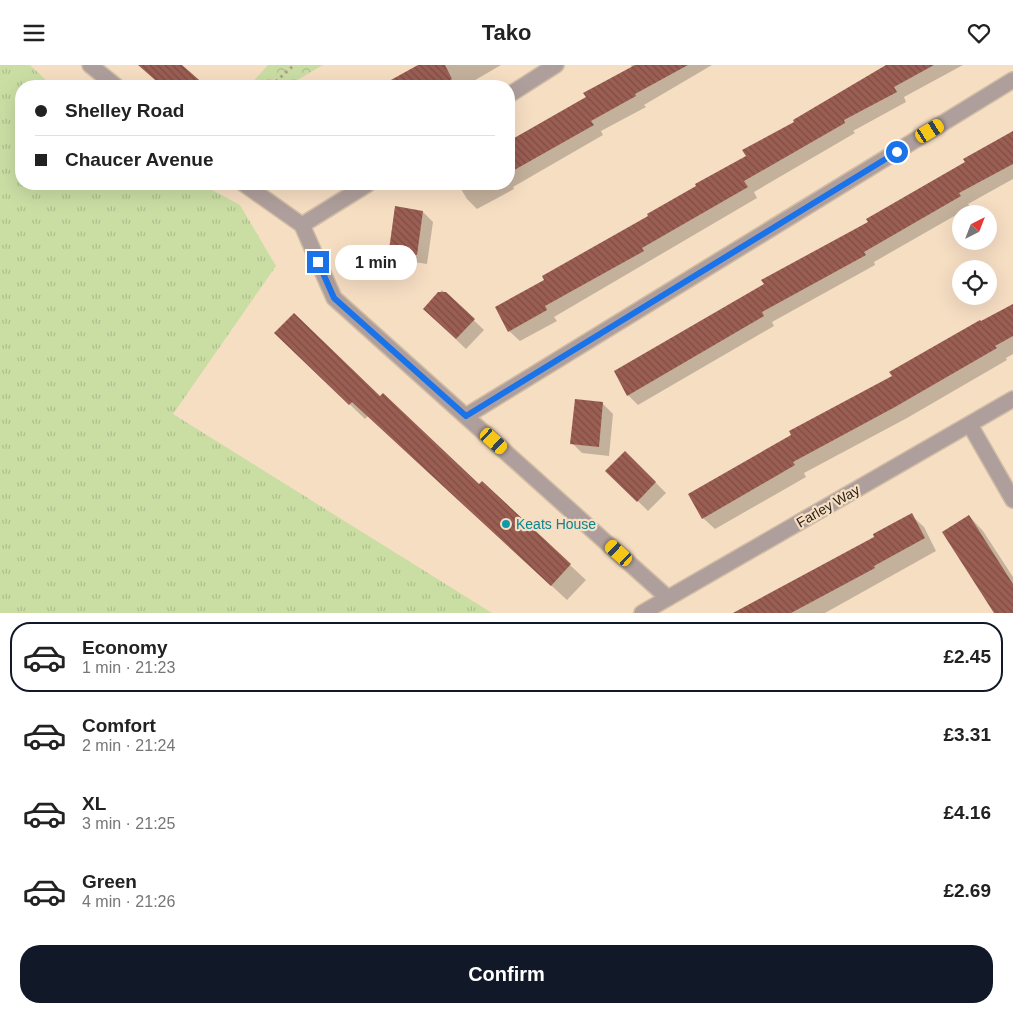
<!DOCTYPE html>
<html lang="en">
<head>
<meta charset="utf-8">
<style>
	:root { --surface:#fff; --page:#f6f6f6; --text:#222; --muted:#767676; --line:#e0e0e0; --accent:#111827 }
	body { margin:0; font-family:Arial,sans-serif; background:var(--page); color:var(--text); height:100vh; display:flex; flex-direction:column; font-size:19px; white-space:nowrap }
	* { box-sizing:border-box; margin:0 }
	p { font-size:16px; color:var(--muted) }
	.icon { flex:none; width:28px; height:28px; fill:none; stroke:currentColor; stroke-width:2; stroke-linecap:round; stroke-linejoin:round }
	.map { position:relative; height:548px; overflow:hidden }
	.details { display:flex; flex-direction:column; background:var(--surface); flex:1 }
	.details>* { flex:none }
	.guide { position:absolute; left:15px; top:15px; width:500px; height:110px; border-radius:20px; box-shadow:0 5px 20px #0002; display:grid; align-content:center; height:110px; padding:0 20px; background:var(--surface) }
	.needle { width:32px; rotate:42deg }
	.fabs { position:absolute; left:952px; top:140px; display:grid; gap:10px }
	.fabs a { display:grid; place-items:center; width:45px; height:45px; border-radius:50%; background:var(--surface); box-shadow:0 5px 20px #0002; font-size:25px }
	.end { position:absolute; width:22px; height:22px; margin:-11px; border:6px solid #1a73e8; background:#fff; box-shadow:0 0 0 2px #fff }
	.from { border-radius:50% }
	.bubble { position:absolute; height:35px; border-radius:18px; background:var(--surface); box-shadow:0 5px 20px #0002; font-size:16px; font-weight:600; line-height:35px; text-align:center }
	.car { position:absolute; width:15px; height:30px; margin:-15px -8px; border-radius:6px; box-shadow:0 0 4px 1px #0007; background:linear-gradient(#f5c518 24%,#345 0 40%,#f5c518 0 76%,#345 0 86%,#f5c518 0) }
	.guide b { display:flex; align-items:center; gap:18px; height:48px; font-size:19px }
	.guide b+b { border-top:1px solid var(--line) }
	.guide i { width:12px; height:12px; background:var(--text) }
	ul { padding:9px 0 0; list-style:none }
	li { display:flex; align-items:center; gap:15px; height:70px; margin:0 10px 8px; padding:0 10px; border:2px solid transparent; border-radius:20px }
	li div { flex:1 }
	li b { display:block; font-size:19px }
	li em { font-style:normal; font-weight:600 }
	li.on { border-color:var(--accent) }
	li>.icon { width:45px; height:45px; stroke-width:1.5 }
	.primary-button { display:flex; gap:10px; margin-top:auto; padding:10px 20px }
	.primary-button a { flex:1; height:58px; border-radius:20px; background:var(--accent); color:#fff; font-size:20px; font-weight:600; line-height:58px; text-align:center }
	header { display:flex; justify-content:space-between; align-items:center; height:65px; padding:0 20px; background:var(--surface); font-size:22px; font-weight:600 }
	.map>svg:first-child { display:block }
</style>
</head>
<body>
<header><svg class="icon" aria-label="menu" viewBox="0 0 24 24"><path d="M4 6h16M4 12h16M4 18h16"/></svg>Tako<svg class="icon" aria-label="heart" viewBox="0 0 24 24"><path d="M12 20l-8-8c-3-5 5-10 8-4 3-6 11-1 8 4z"/></svg></header>
<div class="map">
<svg width="1013" height="548" viewBox="0 0 1013 548">
	<defs>
		<pattern id="grass-tufts" width="24" height="20" patternUnits="userSpaceOnUse" patternTransform="scale(1.25)"><rect width="24" height="20" fill="#cadea4"/><path d="M3 7l-1-3M5 7V3M7 7l1-3M15 17l-1-3M17 17v-4M19 17l1-3" fill="none" stroke="#aebe8c"/></pattern>
		<pattern id="park-crowns" width="20" height="18" patternUnits="userSpaceOnUse" patternTransform="scale(1.25)"><rect width="20" height="18" fill="#cadea4"/><path d="M2 6a3 3 0 1 1 6 0M12 15a3 3 0 1 1 6 0" fill="none" stroke="#aebe8c"/></pattern>
		<pattern id="building-back-hatch" width="6" height="6" patternUnits="userSpaceOnUse" patternTransform="scale(1.25)"><rect width="6" height="6" fill="#9b5e53"/><path d="M-1 5l2 2M0 0l6 6M5-1l2 2" fill="none" stroke="#7f4d44"/></pattern>
	</defs>
	<rect width="100%" height="100%" fill="#f6dec3"/>
	<!-- grass -->
	<path fill="url(#grass-tufts)" d="M 0,0 L 30,0 L 52,21 L 21,21 L 21,119 L 201,119 L 240,140 L 276,201 L 173,349 L 492,548 L 0,548 Z"/>
	<!-- park -->
	<path fill="url(#park-crowns)" d="M 268,0 L 323,0 L 287,21 L 249,21 Z"/>
	<!-- shadow -->
	<g fill="#0003">
		<path d="M 421,0 L 501,0 L 465,21 L 385,21 Z"/>
		<path d="M 631,0 L 712,0 L 644,40 L 646,42 L 601,66 L 603,70 L 513,122 L 514,124 L 477,144 L 467,134 L 458,119 L 509,119 L 509,79 L 587,32 L 632,3 Z"/>
		<path d="M 889,0 L 963,0 L 904,32 L 906,37 L 853,66 L 855,68 L 754,127 L 757,133 L 554,252 L 557,256 L 520,276 L 509,266 L 546,216 L 747,92 L 796,57 Z"/>
		<path d="M 1013,68 L 1013,114 L 968,139 L 970,142 L 874,197 L 875,200 L 772,257 L 774,261 L 638,340 L 628,330 L 765,220 Z"/>
		<path d="M 289,119 L 307,119 L 296,125 Z"/>
		<path d="M 423,147 L 433,157 L 427,199 L 400,195 L 390,185 Z"/>
		<path d="M 442,225 L 484,265 L 466,284 L 424,244 Z"/>
		<path d="M 1013,239 L 1013,289 L 1006,293 L 1007,295 L 907,353 L 804,408 L 806,412 L 715,464 L 703,453 L 894,312 Z"/>
		<path d="M 291,283 L 480,421 L 482,418 L 586,515 L 567,535 L 368,351 L 365,354 Z"/>
		<path d="M 602,338 L 613,349 L 609,391 L 582,388 L 572,378 Z"/>
		<path d="M 625,387 L 666,428 L 648,446 L 607,406 Z"/>
		<path d="M 911,450 L 924,462 L 936,486 L 825,548 L 734,548 L 875,472 Z"/>
		<path d="M 969,451 L 983,466 L 1013,512 L 1013,548 L 995,548 Z"/>
	</g>
	<!-- building -->
	<g fill="url(#building-back-hatch)">
		<path d="M 138,0 L 182,0 L 206,21 L 162,21 Z"/>
		<path d="M 418,0 L 445,0 L 452,14 L 439,21 L 380,21 Z"/>
		<path d="M 635,0 L 688,0 L 635,29 L 636,31 L 591,56 L 594,60 L 509,108 L 509,76 L 586,32 L 583,28 Z"/>
		<path d="M 886,0 L 934,0 L 894,22 L 897,27 L 844,55 L 845,58 L 744,116 L 748,122 L 642,183 L 644,186 L 545,241 L 547,245 L 508,267 L 495,242 L 544,215 L 542,211 L 648,151 L 647,149 L 696,121 L 695,119 L 746,91 L 742,85 L 794,57 L 793,55 Z"/>
		<path d="M 1013,66 L 1013,99 L 959,128 L 961,131 L 864,187 L 866,190 L 762,247 L 764,251 L 627,331 L 614,306 L 764,219 L 761,215 L 868,157 L 866,154 L 965,97 L 963,94 Z"/>
		<path d="M 395,141 L 423,146 L 417,190 L 389,185 Z"/>
		<path d="M 438,227 L 446,227 L 475,254 L 456,274 L 423,244 Z"/>
		<path d="M 1013,239 L 1013,271 L 995,281 L 997,283 L 895,342 L 793,397 L 795,400 L 702,454 L 688,429 L 791,370 L 789,366 L 892,311 L 889,307 L 980,255 L 981,256 Z"/>
		<path d="M 294,248 L 380,331 L 383,328 L 479,419 L 482,416 L 571,499 L 551,521 L 352,337 L 349,340 L 274,268 Z"/>
		<path d="M 575,334 L 603,337 L 599,382 L 570,379 Z"/>
		<path d="M 625,386 L 656,417 L 637,437 L 605,406 Z"/>
		<path d="M 912,448 L 925,473 L 874,501 L 875,503 L 791,548 L 733,548 L 874,472 L 873,469 Z"/>
		<path d="M 969,450 L 1013,519 L 1013,548 L 994,548 L 942,467 Z"/>
	</g>
	<g fill="none" stroke-linecap="round" stroke-linejoin="round">
		<!-- minor casing -->
		<g stroke="#d1bca4" stroke-width="18">
			<g id="minor">
				<path d="M 90,0 L 116,21"/>
				<path d="M 509,30 L 556,0"/>
				<path d="M 244,119 L 302,160 L 334,233 L 668,533"/>
				<path d="M 302,160 L 368,119"/>
				<path d="M 466,351 L 1013,15"/>
				<path d="M 970,360 L 1013,435"/>
				<path d="M 642,548 L 1013,334"/>
			</g>
		</g>
		<!-- path -->
		<path stroke="#b19e89" stroke-width="3" stroke-dasharray="2.5 4" stroke-linecap="butt" d="M 271,21 L 294,0"/>
		<!-- minor -->
		<use href="#minor" stroke="#af9f9c" stroke-width="15"/>
	</g>
	<g fill="none" stroke-linecap="round" stroke-linejoin="round">
		<!-- route -->
		<path stroke="#1a73e8" stroke-width="6" d="M 318,197 L 334,233 L 466,351 L 897,87"/>
	</g>
	<!-- markers -->
	<circle fill="#0f9aa8" stroke="#f6dec3" stroke-width="2" cx="506" cy="459" r="5"/>
	<g text-anchor="middle" stroke-width="4.5" stroke-linejoin="round" paint-order="stroke">
		<!-- street labels -->
		<g font-size="14" fill="#2a2117" stroke="#f6dec3">
			<text transform="translate(828 441) rotate(-30)" y="5">Farley Way</text>
		</g>
		<!-- culture labels -->
		<g font-size="14" fill="#0d838f" stroke="#f6dec3" text-anchor="start">
			<text x="516" y="464">Keats House</text>
		</g>
	</g>
</svg>
<div class="fabs">
<a><svg class="needle" viewBox="-14 -14 28 28"><path d="M0-13l5 13h-10z" fill="#e53935"/><path d="M0 13l5-13h-10z" fill="#767676"/></svg></a>
<a><svg class="icon" aria-label="locate" viewBox="0 0 24 24"><circle cx="12" cy="12" r="6"/><path d="M12 2v4M12 18v4M2 12h4M18 12h4"/></svg></a>
</div>
<i class="end from" style="left:897px;top:87px"></i>
<i class="end" style="left:318px;top:197px"></i>
<div class="bubble" style="left:335px;top:180px;width:82px">1 min</div>
<i class="car" style="left:930px;top:66px;rotate:59deg"></i>
<i class="car" style="left:494px;top:376px;rotate:132deg"></i>
<i class="car" style="left:619px;top:488px;rotate:312deg"></i>
<div class="guide">
<b><i class="from"></i>Shelley Road</b>
<b><i></i>Chaucer Avenue</b>
</div>
</div>
<section class="details">
<ul>
<li class="on"><svg class="icon" aria-label="car" viewBox="0 0 24 24"><path d="M5 17H2v-5l4-1 3-4h7l3 4 3 1v5h-3M9 17h6M6 11h13"/><circle cx="7" cy="17" r="2"/><circle cx="17" cy="17" r="2"/></svg><div><b>Economy</b><p>1 min · 21:23</p></div><em>£2.45</em></li>
<li><svg class="icon" aria-label="car" viewBox="0 0 24 24"><path d="M5 17H2v-5l4-1 3-4h7l3 4 3 1v5h-3M9 17h6M6 11h13"/><circle cx="7" cy="17" r="2"/><circle cx="17" cy="17" r="2"/></svg><div><b>Comfort</b><p>2 min · 21:24</p></div><em>£3.31</em></li>
<li><svg class="icon" aria-label="car" viewBox="0 0 24 24"><path d="M5 17H2v-5l4-1 3-4h7l3 4 3 1v5h-3M9 17h6M6 11h13"/><circle cx="7" cy="17" r="2"/><circle cx="17" cy="17" r="2"/></svg><div><b>XL</b><p>3 min · 21:25</p></div><em>£4.16</em></li>
<li><svg class="icon" aria-label="car" viewBox="0 0 24 24"><path d="M5 17H2v-5l4-1 3-4h7l3 4 3 1v5h-3M9 17h6M6 11h13"/><circle cx="7" cy="17" r="2"/><circle cx="17" cy="17" r="2"/></svg><div><b>Green</b><p>4 min · 21:26</p></div><em>£2.69</em></li>
</ul>
<div class="primary-button"><a>Confirm</a></div>
</section>
</body>
</html>
